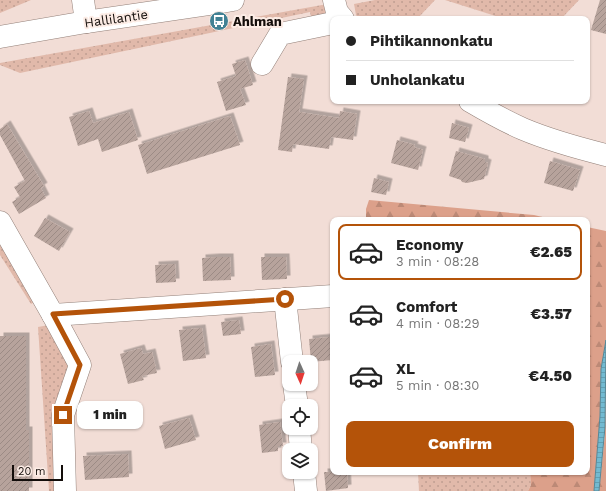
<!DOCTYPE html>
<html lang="en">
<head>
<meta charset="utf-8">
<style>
	:root { --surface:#fff; --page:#f6f6f6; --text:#222; --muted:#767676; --line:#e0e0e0; --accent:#b45309 }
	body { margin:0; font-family:"Work Sans",sans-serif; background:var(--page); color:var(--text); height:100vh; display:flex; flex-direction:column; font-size:15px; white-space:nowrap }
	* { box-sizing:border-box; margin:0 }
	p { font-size:13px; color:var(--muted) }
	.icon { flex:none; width:22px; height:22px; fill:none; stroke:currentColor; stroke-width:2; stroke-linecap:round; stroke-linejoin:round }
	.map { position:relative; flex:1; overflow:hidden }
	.sheet { position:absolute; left:330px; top:217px; width:260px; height:258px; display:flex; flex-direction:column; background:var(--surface); border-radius:8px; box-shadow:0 1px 3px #0004 }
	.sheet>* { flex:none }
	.guide { position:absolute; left:330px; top:16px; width:260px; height:88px; border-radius:8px; box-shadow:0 1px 3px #0004; display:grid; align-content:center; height:88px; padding:0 16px; background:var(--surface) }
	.needle { width:26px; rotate:177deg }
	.tools { position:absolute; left:282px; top:355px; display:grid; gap:8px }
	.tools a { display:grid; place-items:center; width:36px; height:36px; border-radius:8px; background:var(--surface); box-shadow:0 1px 3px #0004; font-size:20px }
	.scale { position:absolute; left:12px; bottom:10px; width:51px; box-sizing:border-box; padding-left:4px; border:2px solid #130d0a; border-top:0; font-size:11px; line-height:14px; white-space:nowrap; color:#130d0a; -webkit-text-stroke:3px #fcece5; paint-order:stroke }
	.end { position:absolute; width:18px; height:18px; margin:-9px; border:5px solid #b45309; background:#fff; box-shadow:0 0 0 2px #fff }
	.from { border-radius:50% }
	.bubble { position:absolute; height:28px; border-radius:8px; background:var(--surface); box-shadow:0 1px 3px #0004; font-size:13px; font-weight:800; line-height:28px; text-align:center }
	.guide b { display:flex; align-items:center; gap:14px; height:38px; font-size:15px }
	.guide b+b { border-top:1px solid var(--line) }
	.guide i { width:10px; height:10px; background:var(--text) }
	ul { padding:7px 0 0; list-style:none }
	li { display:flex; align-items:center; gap:12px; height:56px; margin:0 8px 6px; padding:0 8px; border:2px solid transparent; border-radius:8px }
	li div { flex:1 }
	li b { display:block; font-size:15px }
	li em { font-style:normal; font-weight:800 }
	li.on { border-color:var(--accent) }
	li>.icon { width:36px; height:36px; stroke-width:1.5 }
	.action { display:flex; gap:8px; margin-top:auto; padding:8px 16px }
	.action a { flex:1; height:46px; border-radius:8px; background:var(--accent); color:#fff; font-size:16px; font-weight:800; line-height:46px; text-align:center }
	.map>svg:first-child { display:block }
</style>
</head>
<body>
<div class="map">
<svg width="606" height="491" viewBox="0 0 606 491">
	<defs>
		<pattern id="green-dots" width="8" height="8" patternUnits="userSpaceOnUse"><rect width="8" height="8" fill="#e1b9aa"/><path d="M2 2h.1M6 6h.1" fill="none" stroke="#c09e91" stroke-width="1.8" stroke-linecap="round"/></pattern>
		<pattern id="forest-firs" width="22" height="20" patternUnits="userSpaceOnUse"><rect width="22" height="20" fill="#dca08a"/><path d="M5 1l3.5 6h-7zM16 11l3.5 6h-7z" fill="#bc8976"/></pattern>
		<pattern id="water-rules" width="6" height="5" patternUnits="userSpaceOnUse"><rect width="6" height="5" fill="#72bad1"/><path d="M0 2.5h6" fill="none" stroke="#629fb2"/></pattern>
		<pattern id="building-hatch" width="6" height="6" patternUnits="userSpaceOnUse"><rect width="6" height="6" fill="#b7a39c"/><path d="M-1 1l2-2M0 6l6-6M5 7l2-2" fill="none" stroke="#9c8b85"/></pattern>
		<filter id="shadow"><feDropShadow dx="3.5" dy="-3.5" stdDeviation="0" flood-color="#0004"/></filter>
	</defs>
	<rect width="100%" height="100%" fill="#f2ddd6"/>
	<!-- green -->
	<g fill="url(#green-dots)">
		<path d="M 0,0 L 31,0 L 0,13 Z"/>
		<path d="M 375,0 L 435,0 L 417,19 L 360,19 L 356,15 L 354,4 Z"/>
		<path d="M 445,0 L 579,0 L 561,19 L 505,19 Z"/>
		<path d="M 322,5 L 327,6 L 328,13 L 312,21 L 310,12 L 20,73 L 0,65 L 0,63 Z"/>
		<path d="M 0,233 L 36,301 L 31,304 L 0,255 Z"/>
		<path d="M 49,325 L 70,365 L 52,423 L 55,491 L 49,491 L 38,327 Z"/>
		<path d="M 418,472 L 530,472 L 531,485 L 528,491 L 419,491 Z"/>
	</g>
	<!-- forest -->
	<g fill="url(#forest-firs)">
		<path d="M 369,200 L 534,215 L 555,220 L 366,220 L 366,209 Z"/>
		<path d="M 587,227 L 606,231 L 606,340 L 601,369 L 600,416 L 594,491 L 528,491 L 531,485 L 530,472 L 587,472 Z"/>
		<path d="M 606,376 L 606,491 L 599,491 L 605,434 Z"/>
	</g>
	<!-- water -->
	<path fill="url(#water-rules)" stroke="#568695" d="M 606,340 L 605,427 L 599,491 L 594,491 L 600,416 L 601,369 Z"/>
	<!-- building -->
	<g fill="url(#building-hatch)" filter="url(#shadow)">
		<path d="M 600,0 L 606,0 L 606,34 L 591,30 Z"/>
		<path d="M 245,60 L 253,85 L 240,89 L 246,105 L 226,111 L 217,82 L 236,76 L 232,64 Z"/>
		<path d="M 288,77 L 304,79 L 299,112 L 339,118 L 340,111 L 357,114 L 353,140 L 331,137 L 329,149 L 293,144 L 292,152 L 278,150 Z"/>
		<path d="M 89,111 L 93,123 L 129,112 L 138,140 L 102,152 L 98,139 L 78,146 L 69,117 Z"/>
		<path d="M 230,116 L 240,145 L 147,174 L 138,145 Z"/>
		<path d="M 452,123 L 469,128 L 465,142 L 449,138 Z"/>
		<path d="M 7,124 L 44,186 L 41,188 L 46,198 L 19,214 L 12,202 L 20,197 L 14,187 L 25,181 L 0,135 L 0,129 Z"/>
		<path d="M 397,140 L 415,145 L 414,147 L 423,150 L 418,170 L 391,163 Z"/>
		<path d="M 456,151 L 485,159 L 485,162 L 488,163 L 484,179 L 467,183 L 462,182 L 461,180 L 449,176 Z"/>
		<path d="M 550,161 L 580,170 L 573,191 L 544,183 Z"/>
		<path d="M 374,178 L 389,182 L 386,195 L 371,192 Z"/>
		<path d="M 45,218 L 70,232 L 59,251 L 34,236 Z"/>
		<path d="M 217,257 L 230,257 L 231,280 L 203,281 L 202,258 Z"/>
		<path d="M 261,257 L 286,257 L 287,279 L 262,280 Z"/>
		<path d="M 175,264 L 176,282 L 156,283 L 155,265 Z"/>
		<path d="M 239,320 L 241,334 L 223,336 L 221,322 Z"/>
		<path d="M 202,328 L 206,358 L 183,361 L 179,330 Z"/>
		<path d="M 0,336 L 26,336 L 26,430 L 29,430 L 29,491 L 0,491 Z"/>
		<path d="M 330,337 L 332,360 L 311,362 L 309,339 Z"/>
		<path d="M 271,344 L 275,375 L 255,377 L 251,347 Z"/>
		<path d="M 141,348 L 143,354 L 152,352 L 157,373 L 142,376 L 144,380 L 128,384 L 120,354 Z"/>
		<path d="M 189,418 L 196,440 L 165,449 L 159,426 Z"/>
		<path d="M 280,422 L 283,446 L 278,446 L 278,451 L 262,453 L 259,425 Z"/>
		<path d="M 128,454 L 129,477 L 85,480 L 83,456 Z"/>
		<path d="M 324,472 L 347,472 L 348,488 L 326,491 Z"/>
	</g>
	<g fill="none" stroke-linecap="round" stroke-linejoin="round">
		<!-- minor casing -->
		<g stroke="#938079" stroke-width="23">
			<g id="minor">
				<path d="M 83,0 L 86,22"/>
				<path d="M 334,0 L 337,12 L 343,19"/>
				<path d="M 262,64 L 280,34 L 333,23"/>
				<path d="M 470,101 C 487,111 505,121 523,129 C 549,140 578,148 606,155"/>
				<path d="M 0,222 L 53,315 L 80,365 L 63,415 L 65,491"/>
				<path d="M 285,299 L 292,362"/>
				<path d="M 53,315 L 333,296"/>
				<path d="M 294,384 L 297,406"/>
				<path d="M 299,428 L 301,450"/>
				<path d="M 304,472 L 306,491"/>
			</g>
		</g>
		<!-- major casing -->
		<g stroke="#938079" stroke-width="23">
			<path id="major" d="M 0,37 L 86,22 L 215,3 L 233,0"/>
		</g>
		<!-- minor -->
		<use href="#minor" stroke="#fff" stroke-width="22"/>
		<!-- major -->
		<use href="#major" stroke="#fff" stroke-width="22"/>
	</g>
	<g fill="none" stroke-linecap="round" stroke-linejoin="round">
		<!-- route -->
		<path stroke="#b45309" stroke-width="5" d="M 63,415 L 80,365 L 53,314 L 285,299"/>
	</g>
	<!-- icons -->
	<defs>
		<g id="bus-disc" transform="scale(1)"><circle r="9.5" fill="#418194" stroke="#fcece5"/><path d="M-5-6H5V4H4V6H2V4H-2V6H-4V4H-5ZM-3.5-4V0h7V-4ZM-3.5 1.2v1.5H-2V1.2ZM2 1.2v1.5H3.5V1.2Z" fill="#fff"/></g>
	</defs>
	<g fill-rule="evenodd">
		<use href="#bus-disc" x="219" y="21"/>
	</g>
	<g text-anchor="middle" stroke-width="4" stroke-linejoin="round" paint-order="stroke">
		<!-- street labels -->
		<g font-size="13" fill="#130d0a" stroke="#fcece5">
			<text transform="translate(116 18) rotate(-8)" y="5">Hallilantie</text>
		</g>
		<!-- poi labels -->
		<g font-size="13" font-weight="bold" fill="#130d0a" stroke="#fcece5" text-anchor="start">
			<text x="233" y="26">Ahlman</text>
		</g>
	</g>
</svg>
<div class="tools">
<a><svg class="needle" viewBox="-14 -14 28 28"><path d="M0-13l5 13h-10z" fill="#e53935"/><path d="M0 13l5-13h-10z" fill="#767676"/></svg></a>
<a><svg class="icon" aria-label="locate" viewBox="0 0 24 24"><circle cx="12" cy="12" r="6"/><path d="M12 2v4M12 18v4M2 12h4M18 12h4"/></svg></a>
<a><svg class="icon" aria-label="layers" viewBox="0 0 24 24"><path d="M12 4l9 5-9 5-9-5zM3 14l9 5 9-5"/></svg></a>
</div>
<div class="scale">20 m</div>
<i class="end from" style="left:285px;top:299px"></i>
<i class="end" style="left:63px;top:415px"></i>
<div class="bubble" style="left:77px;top:401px;width:66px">1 min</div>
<div class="guide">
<b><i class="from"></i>Pihtikannonkatu</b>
<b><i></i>Unholankatu</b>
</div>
<section class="sheet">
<ul>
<li class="on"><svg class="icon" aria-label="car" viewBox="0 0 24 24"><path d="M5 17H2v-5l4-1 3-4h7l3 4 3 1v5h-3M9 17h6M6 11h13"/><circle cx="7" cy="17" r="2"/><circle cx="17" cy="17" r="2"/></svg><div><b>Economy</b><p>3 min · 08:28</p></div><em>€2.65</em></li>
<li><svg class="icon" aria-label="car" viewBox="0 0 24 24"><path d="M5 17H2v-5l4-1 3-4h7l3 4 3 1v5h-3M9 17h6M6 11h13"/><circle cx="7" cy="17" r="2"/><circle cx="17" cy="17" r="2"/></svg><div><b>Comfort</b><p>4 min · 08:29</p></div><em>€3.57</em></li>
<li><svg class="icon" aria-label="car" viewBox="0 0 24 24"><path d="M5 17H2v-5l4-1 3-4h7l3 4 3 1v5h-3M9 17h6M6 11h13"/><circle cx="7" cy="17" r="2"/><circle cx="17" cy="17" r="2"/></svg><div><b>XL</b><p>5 min · 08:30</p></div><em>€4.50</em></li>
</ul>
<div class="action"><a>Confirm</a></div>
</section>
</div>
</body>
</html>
